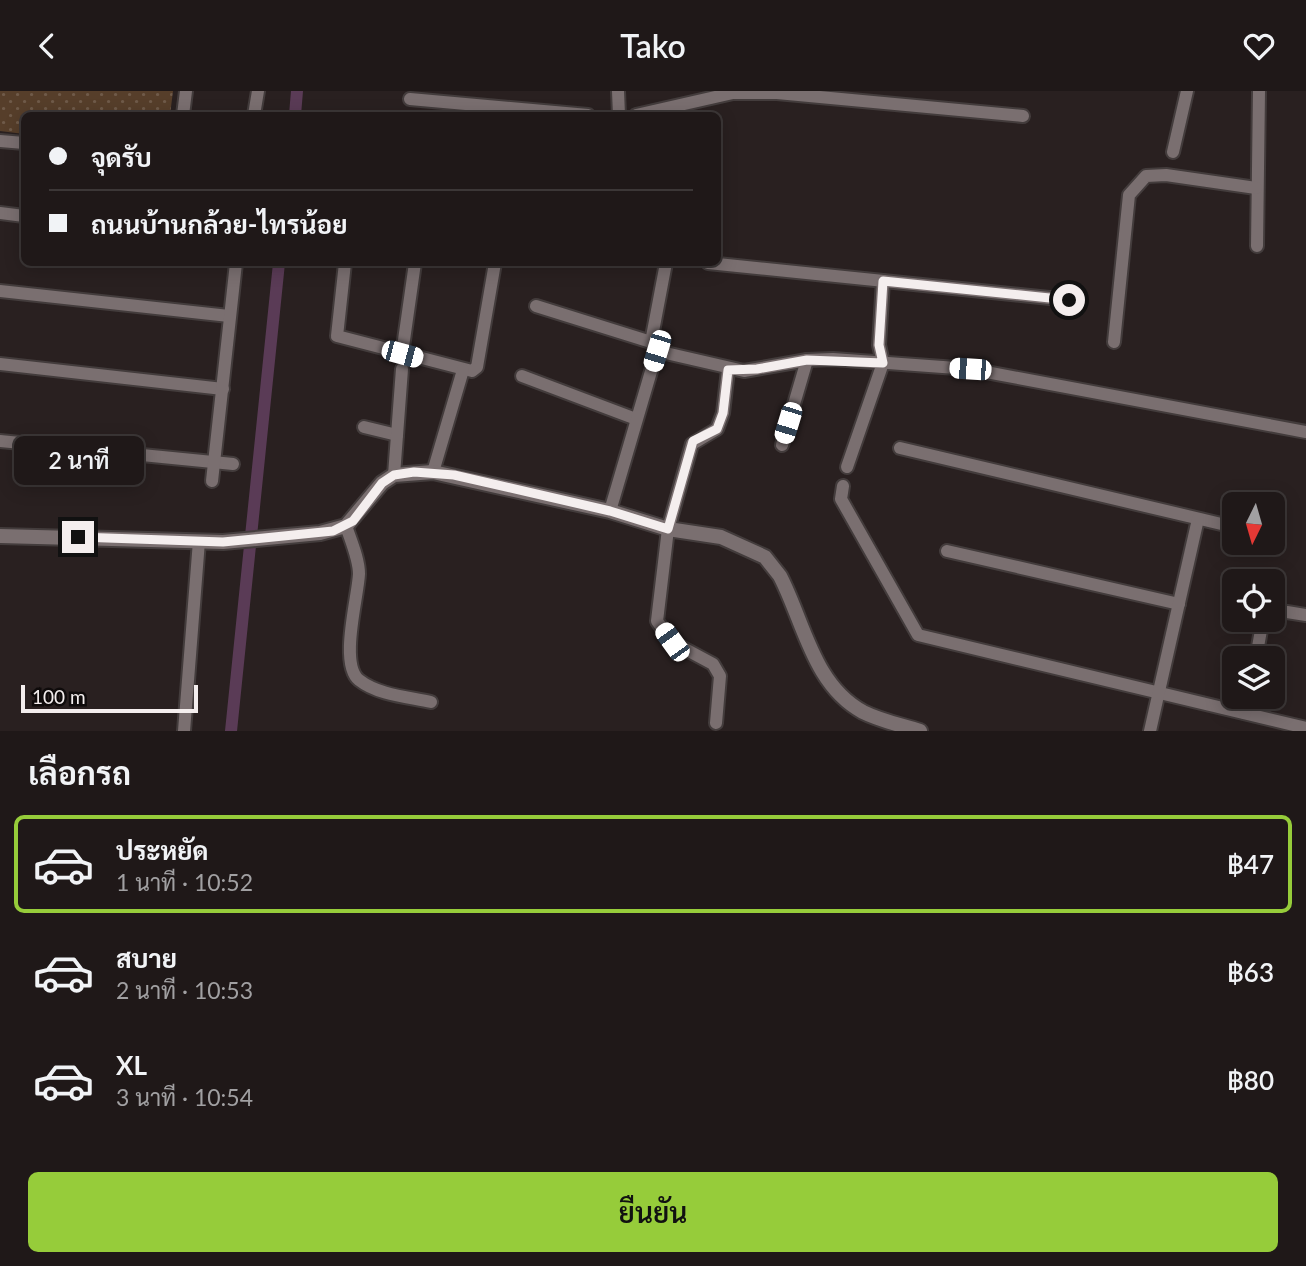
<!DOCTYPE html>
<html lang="th">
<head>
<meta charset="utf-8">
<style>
	:root { --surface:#1f1818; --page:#272121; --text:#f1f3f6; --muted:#a1a0a2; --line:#3c3737; --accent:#96cc3a }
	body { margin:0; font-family:Lato,Sarabun,sans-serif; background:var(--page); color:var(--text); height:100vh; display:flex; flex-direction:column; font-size:26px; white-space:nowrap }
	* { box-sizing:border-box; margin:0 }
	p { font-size:23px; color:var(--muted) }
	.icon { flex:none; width:38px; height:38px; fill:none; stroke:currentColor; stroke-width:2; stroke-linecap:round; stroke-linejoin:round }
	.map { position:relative; height:640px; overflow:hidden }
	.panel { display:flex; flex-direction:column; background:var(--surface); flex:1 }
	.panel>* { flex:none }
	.guide { position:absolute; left:21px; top:21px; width:700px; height:154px; border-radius:10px; box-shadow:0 4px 18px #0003,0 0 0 2px var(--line); display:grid; align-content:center; height:154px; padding:0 28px; background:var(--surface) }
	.needle { width:46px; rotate:185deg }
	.tools { position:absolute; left:1222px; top:401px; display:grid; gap:14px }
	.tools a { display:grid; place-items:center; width:63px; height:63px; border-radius:10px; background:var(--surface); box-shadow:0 4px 18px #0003,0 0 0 2px var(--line); font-size:35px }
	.scale { position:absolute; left:21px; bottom:18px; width:177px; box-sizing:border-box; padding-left:7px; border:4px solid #f4eeee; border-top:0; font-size:19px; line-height:24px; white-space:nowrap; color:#f4eeee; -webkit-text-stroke:5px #0f0b0b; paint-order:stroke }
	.end { position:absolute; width:32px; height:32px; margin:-16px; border:9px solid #f4eeee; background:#111; box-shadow:0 0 0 4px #111 }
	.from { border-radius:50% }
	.bubble { position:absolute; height:49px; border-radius:10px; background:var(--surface); box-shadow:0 4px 18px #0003,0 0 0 2px var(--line); font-size:23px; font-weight:600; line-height:49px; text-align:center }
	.car { position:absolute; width:21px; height:42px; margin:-21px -10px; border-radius:9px; box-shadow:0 0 5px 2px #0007; background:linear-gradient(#fff 24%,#345 0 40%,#fff 0 76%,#345 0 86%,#fff 0) }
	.guide b { display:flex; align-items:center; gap:24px; height:66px; font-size:26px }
	.guide b+b { border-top:2px solid var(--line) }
	.guide i { width:18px; height:18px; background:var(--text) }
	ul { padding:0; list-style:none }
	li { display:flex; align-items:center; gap:21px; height:98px; margin:0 14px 10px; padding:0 14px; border:4px solid transparent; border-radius:10px }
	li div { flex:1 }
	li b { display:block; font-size:26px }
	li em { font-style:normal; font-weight:600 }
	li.active { border-color:var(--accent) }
	li>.icon { width:63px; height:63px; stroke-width:1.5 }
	h2 { padding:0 28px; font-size:32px; line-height:84px }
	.cta { display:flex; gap:14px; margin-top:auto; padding:14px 28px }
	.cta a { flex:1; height:80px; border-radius:10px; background:var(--accent); color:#111; font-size:28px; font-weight:600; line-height:80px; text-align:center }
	header { display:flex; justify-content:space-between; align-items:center; height:91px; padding:0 28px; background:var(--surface); font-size:32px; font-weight:600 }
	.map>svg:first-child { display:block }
</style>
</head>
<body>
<header><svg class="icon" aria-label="back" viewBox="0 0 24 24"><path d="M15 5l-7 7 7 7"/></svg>Tako<svg class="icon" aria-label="heart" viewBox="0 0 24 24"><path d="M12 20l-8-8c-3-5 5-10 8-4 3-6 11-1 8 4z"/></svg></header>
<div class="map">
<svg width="1306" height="640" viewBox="0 0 1306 640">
	<defs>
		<pattern id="park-dots" width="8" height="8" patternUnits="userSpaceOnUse" patternTransform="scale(1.75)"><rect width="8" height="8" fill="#563e2a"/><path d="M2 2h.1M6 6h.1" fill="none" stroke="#6f5a49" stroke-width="1.8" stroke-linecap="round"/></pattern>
	</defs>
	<rect width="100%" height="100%" fill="#292020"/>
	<!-- park -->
	<path fill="url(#park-dots)" d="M 0,0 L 173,0 L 170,24 L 24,24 L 24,43 L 0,40 Z"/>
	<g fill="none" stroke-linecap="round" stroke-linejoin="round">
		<!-- canal -->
		<g stroke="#5a3b56" stroke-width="12">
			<path d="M 295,24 L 297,0"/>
			<path d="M 231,640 L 279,172"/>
		</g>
		<!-- minor casing -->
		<g stroke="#433c3c" stroke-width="16">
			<g id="minor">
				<path d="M 618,0 L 619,24"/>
				<path d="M 410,8 L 588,24"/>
				<path d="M 183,24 L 186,0"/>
				<path d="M 254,24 L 258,0"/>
				<path d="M 636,24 L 733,2 L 777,2 L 1023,25"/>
				<path d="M 0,50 L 24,52"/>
				<path d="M 1173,61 L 1187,0"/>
				<path d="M 0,122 L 24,125"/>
				<path d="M 1257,155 L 1259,0"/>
				<path d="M 345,172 L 337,245 L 472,280 L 477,276 L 495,172"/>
				<path d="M 708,172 L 1069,209"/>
				<path d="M 0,200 L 229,225"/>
				<path d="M 536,215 L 651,251"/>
				<path d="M 1114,251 L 1129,104 L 1146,85 L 1166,84 L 1256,97"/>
				<path d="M 657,260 L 744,280 L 807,269 L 833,268 L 970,278 L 1306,341"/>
				<path d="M 402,263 L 415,172"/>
				<path d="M 0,273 L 223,298"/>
				<path d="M 522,285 L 636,328"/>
				<path d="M 364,336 L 397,344"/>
				<path d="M 0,350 L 233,373"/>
				<path d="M 782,354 L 807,269"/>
				<path d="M 900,357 L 1234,436"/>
				<path d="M 847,376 L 883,272 L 879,254 L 883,190"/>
				<path d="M 433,381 L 463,279"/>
				<path d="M 394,384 L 402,278"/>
				<path d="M 212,390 L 236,172"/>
				<path d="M 843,395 L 841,408 L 918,544 L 1306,637"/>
				<path d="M 610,420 L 657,260 L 651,251 L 666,172"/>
				<path d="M 346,435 C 351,450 359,468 359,483 C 358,506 339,573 359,589 C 378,604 408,606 431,611"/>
				<path d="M 947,460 L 1179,513"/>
				<path d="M 1287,521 L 1306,524"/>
				<path d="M 1256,567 L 1263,528"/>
				<path d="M 1245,622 L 1248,606"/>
				<path d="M 716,632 L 720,585 L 713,573 L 672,551 L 657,530 L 668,438 L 692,353 L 717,338 L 723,322 L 728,279"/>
				<path d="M 184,640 L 199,450"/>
				<path d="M 1150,640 L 1198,428"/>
			</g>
		</g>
		<!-- tertiary casing -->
		<g stroke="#433c3c" stroke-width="18">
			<path id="tertiary" d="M 0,445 L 223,451 L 320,442 L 346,435 L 382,392 L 394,384 L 433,381 L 610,420 L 668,438 L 721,446 L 765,466 L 780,485 C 804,531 813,594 863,621 C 881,630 901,634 920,640"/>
		</g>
		<!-- minor -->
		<use href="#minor" stroke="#7a6f70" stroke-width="12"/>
		<!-- tertiary -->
		<use href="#tertiary" stroke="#7a6f70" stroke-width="14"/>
	</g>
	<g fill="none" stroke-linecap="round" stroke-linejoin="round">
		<!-- route -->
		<path stroke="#f4eeee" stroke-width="9" d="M 78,446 L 223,451 L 333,440 L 353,430 L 382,392 L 394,384 L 414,381 L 454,384 L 610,420 L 668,438 L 693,350 L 717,338 L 723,322 L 728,279 L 757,278 L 807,269 L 883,272 L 879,254 L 883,190 L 1069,209"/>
	</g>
</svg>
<div class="tools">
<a><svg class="needle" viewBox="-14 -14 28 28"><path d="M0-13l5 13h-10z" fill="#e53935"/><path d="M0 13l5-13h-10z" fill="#a1a0a2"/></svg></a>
<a><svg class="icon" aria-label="locate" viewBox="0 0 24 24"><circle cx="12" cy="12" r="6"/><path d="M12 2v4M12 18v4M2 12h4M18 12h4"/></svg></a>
<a><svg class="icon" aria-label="layers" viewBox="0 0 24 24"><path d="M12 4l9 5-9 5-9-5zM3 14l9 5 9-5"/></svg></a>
</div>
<div class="scale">100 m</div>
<i class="end from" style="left:1069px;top:209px"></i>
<i class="end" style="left:78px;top:446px"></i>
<div class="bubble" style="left:14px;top:345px;width:130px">2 นาที</div>
<i class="car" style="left:657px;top:260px;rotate:197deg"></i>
<i class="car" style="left:402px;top:263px;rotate:105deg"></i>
<i class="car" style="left:970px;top:278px;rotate:274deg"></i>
<i class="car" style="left:788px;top:332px;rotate:197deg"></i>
<i class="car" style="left:672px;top:551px;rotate:324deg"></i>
<div class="guide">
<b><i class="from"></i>จุดรับ</b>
<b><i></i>ถนนบ้านกล้วย-ไทรน้อย</b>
</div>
</div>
<section class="panel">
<h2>เลือกรถ</h2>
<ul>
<li class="active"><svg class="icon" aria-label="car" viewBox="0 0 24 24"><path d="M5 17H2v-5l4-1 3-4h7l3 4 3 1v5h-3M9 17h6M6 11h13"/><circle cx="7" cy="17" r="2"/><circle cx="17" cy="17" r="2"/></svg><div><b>ประหยัด</b><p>1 นาที · 10:52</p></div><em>฿47</em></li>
<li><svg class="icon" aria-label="car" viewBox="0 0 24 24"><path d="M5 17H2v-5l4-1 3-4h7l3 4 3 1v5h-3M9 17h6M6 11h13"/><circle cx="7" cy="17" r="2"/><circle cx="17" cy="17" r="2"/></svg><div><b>สบาย</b><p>2 นาที · 10:53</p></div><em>฿63</em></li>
<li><svg class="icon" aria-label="car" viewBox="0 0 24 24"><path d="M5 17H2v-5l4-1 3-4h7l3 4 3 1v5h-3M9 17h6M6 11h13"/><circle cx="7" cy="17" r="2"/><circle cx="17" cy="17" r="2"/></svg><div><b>XL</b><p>3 นาที · 10:54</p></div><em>฿80</em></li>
</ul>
<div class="cta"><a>ยืนยัน</a></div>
</section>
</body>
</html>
